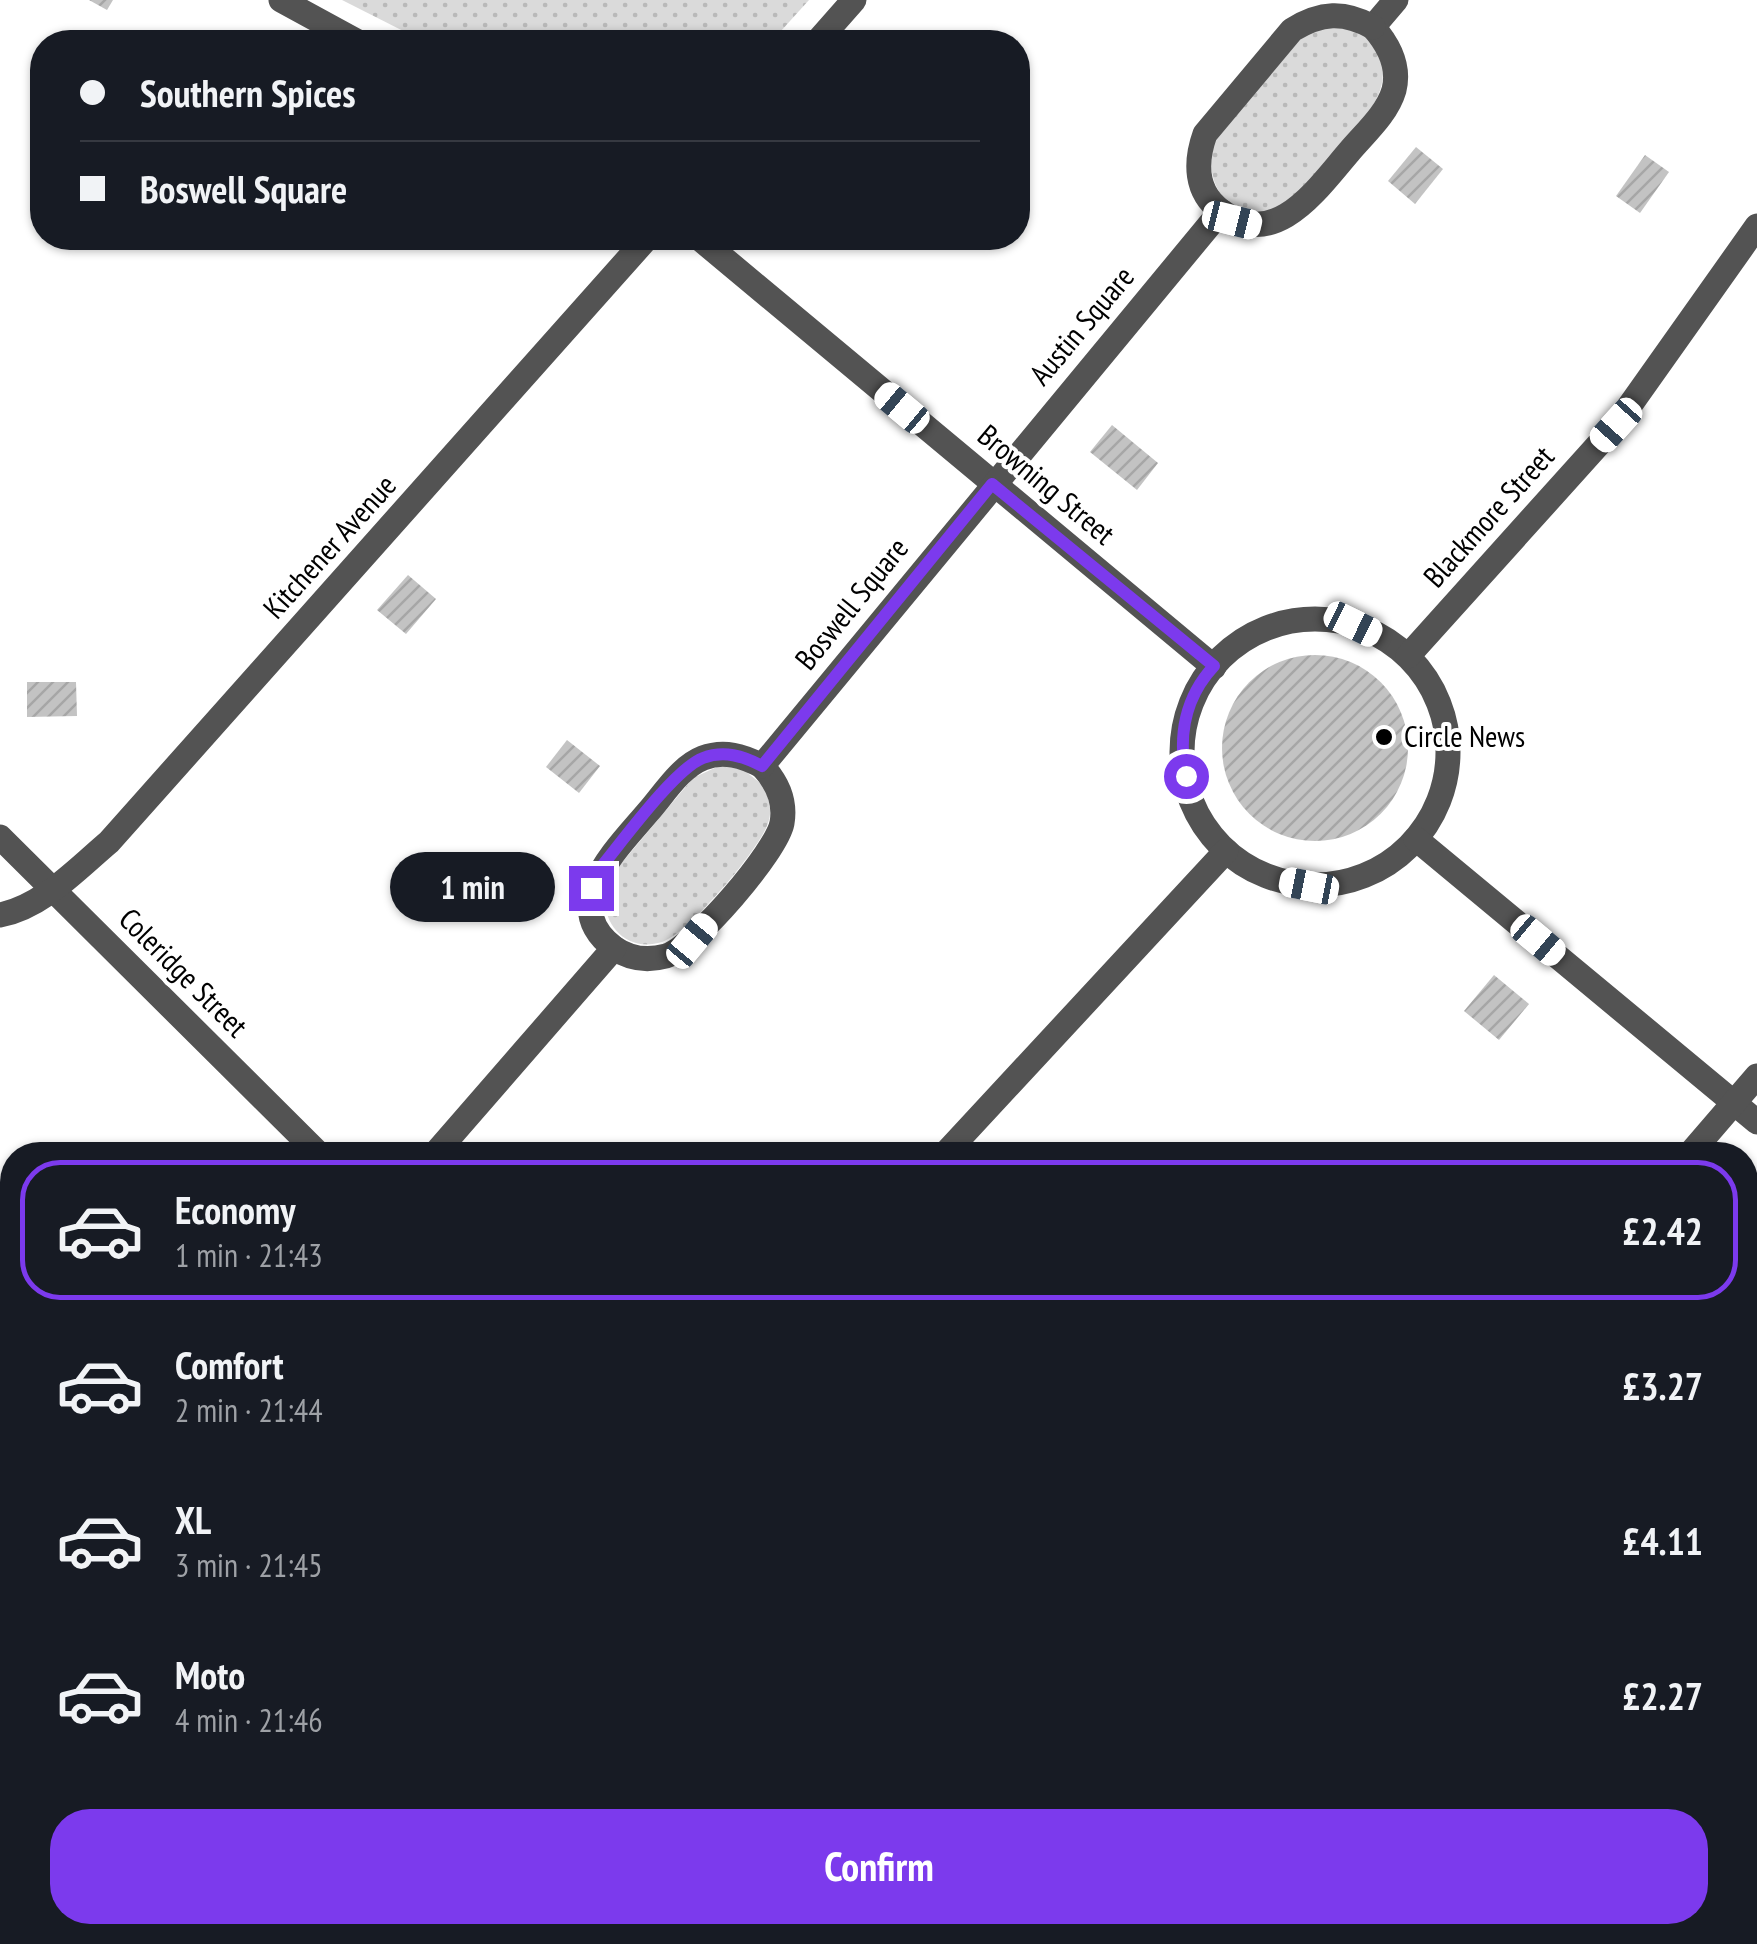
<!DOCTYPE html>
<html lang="en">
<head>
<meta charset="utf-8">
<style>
	:root { --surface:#171b24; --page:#242831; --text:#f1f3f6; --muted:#9ea1a6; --line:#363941; --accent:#7c3aed }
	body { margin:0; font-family:"PT Sans Narrow",sans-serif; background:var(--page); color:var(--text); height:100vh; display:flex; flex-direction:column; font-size:38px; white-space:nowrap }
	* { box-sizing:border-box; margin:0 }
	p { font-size:32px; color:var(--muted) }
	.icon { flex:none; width:55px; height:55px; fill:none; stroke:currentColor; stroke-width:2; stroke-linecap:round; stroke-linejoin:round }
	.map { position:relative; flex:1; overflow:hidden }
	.sheet { position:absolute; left:0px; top:1142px; width:1758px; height:802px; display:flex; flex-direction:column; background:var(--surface); border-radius:40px 40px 0 0; box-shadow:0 2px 8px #0004 }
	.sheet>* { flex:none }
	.hud { position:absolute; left:30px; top:30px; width:1000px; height:220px; border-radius:40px; box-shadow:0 2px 8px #0004; display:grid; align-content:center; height:220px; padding:0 50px; background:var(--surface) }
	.end { position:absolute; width:45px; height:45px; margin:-22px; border:12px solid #7c3aed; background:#fff; box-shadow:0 0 0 5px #fff }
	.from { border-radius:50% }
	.bubble { position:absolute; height:70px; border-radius:35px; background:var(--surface); box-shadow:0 2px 8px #0004; font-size:32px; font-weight:700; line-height:70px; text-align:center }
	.car { position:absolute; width:30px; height:60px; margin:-30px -15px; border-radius:12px; box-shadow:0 0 8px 2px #0007; background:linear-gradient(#fff 24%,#345 0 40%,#fff 0 76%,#345 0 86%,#fff 0) }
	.hud b { display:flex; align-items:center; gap:35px; height:95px; font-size:38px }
	.hud b+b { border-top:2px solid var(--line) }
	.hud i { width:25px; height:25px; background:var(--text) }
	ul { padding:18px 0 0; list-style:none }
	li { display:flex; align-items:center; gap:30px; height:140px; margin:0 20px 15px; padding:0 30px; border:5px solid transparent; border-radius:40px }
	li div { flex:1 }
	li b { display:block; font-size:38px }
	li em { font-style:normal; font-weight:700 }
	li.active { border-color:var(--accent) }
	li>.icon { width:90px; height:90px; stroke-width:1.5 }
	.button { display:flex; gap:20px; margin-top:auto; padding:20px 50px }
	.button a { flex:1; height:115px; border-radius:40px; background:var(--accent); color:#fff; font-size:40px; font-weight:700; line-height:115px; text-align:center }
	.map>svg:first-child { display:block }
</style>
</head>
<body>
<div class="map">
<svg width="1757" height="1944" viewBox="0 0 1757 1944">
	<defs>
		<pattern id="green-dots" width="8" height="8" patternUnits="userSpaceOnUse" patternTransform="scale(2.5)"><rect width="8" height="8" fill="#dadada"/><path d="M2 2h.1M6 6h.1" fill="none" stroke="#b9b9b9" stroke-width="1.8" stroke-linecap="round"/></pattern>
		<pattern id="building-hatch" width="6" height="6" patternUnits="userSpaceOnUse" patternTransform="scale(2.5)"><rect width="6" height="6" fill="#c3c3c3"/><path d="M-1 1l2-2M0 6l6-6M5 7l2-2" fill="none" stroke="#a6a6a6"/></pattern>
	</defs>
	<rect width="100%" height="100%" fill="#fff"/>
	<!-- green -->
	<g fill="url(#green-dots)">
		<path d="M 342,0 L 809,0 L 771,42 L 425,42 Z"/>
		<path d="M 1330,25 C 1351,28 1370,33 1379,54 C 1395,94 1358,124 1334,152 C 1318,171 1303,194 1281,207 C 1237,232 1200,185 1214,144 C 1218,132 1290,46 1302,38 C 1310,32 1321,29 1330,25 Z"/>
		<path d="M 721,765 L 740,767 L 764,786 C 768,798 773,810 768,823 C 760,849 687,935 662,942 C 621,955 594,914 609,878 L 693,778 Z"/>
		<path d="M 1757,1848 L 1757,1944 L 1717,1944 L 1711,1933 L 1745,1932 L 1745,1862 Z"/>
	</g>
	<!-- building -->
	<g fill="url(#building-hatch)">
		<path d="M 89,0 L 113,0 L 107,10 Z"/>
		<path d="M 1416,147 L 1443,169 L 1415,204 L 1388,181 Z"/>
		<path d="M 1645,155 L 1669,172 L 1640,213 L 1616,196 Z"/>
		<path d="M 1112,425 L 1158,463 L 1137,490 L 1090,452 Z"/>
		<path d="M 408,575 L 436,599 L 406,634 L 377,610 Z"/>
		<circle cx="1315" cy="748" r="93"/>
		<path d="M 27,682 L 76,682 L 77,716 L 27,717 Z"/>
		<path d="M 567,740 L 600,766 L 579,793 L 546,767 Z"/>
		<path d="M 1494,975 L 1529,1004 L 1499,1040 L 1464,1011 Z"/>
		<path d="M 352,1932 L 526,1932 L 541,1944 L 343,1944 Z"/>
	</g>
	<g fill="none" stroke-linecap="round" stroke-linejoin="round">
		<!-- minor -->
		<g stroke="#535353" stroke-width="25">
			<path d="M 281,0 L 358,42"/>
			<path d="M 817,42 L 854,0"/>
			<path d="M 1221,211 C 1275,252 1317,189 1349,152 C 1365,133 1387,114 1394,90 C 1400,66 1388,44 1373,27 L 1396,0"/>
			<path d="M 699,238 L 1214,667"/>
			<circle cx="1315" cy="752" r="133"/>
			<path d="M 1408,656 L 1616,425 L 1757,226"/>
			<path d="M 0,837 L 320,1155"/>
			<path d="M 1416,839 L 1757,1122"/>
			<path d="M 0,915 C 42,907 77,869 109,842 L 647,238"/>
			<path d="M 614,948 C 630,959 648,961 666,956 C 694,948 777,851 782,823 C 786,800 777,782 762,766 L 1221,211 C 1195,192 1195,162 1205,134 L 1292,30 C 1321,12 1344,11 1373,27"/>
			<path d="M 434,1155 L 614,948 C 557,905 617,849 648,812 C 664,794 680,767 703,758 C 724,750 743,756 762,766"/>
			<path d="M 944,1155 L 1226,851"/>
			<path d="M 1689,1155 L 1757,1076"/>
			<path d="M 0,1225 L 12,1243"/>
			<path d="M 1745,1840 L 1757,1825"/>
			<path d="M 617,1932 L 630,1944"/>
			<path d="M 1092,1932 L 1104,1944"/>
			<path d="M 1696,1932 L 1700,1944"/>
		</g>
	</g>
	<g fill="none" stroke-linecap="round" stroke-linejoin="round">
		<!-- route -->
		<path stroke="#7c3aed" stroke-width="12" d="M 591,888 L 597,872 C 619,846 674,769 703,758 C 724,750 743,756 762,766 L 992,484 L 1214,666 C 1185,697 1178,736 1186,776"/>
	</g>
	<!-- markers -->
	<circle fill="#000" stroke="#fff" stroke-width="4" cx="1384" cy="737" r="10"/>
	<g text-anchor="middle" stroke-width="8" stroke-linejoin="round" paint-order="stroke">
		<!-- street labels -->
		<g font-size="30" fill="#000" stroke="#fff">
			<text transform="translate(1082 326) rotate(-50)" y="10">Austin Square</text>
			<text transform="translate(1046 485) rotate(40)" y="10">Browning Street</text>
			<text transform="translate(1489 517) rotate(-48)" y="10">Blackmore Street</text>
			<text transform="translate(330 547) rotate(-48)" y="10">Kitchener Avenue</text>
			<text transform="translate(852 604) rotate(-51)" y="10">Boswell Square</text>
			<text transform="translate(183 973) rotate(45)" y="10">Coleridge Street</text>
		</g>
		<!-- poi labels -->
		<g font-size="30" fill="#000" stroke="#fff" text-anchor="start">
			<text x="1404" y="747">Circle News</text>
		</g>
	</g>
</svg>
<i class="end from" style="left:1186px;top:776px"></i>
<i class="end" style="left:591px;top:888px"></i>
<div class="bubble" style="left:390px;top:852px;width:165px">1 min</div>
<i class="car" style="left:1232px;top:220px;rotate:104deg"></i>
<i class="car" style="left:902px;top:408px;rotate:310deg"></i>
<i class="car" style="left:1616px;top:425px;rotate:222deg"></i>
<i class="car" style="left:1353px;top:624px;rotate:116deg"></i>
<i class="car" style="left:1309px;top:886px;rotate:281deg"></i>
<i class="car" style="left:1538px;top:940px;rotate:130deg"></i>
<i class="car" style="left:692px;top:941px;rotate:40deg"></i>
<div class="hud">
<b><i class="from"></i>Southern Spices</b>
<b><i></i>Boswell Square</b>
</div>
<section class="sheet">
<ul>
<li class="active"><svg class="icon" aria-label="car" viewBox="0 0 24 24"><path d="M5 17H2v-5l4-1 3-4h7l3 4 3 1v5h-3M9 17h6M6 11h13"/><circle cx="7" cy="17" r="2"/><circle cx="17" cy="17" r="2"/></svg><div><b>Economy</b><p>1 min · 21:43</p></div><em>£2.42</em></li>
<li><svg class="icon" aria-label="car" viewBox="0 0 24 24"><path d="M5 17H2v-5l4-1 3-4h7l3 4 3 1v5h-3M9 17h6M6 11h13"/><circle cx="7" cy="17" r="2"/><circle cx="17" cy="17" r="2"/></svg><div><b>Comfort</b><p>2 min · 21:44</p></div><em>£3.27</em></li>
<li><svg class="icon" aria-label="car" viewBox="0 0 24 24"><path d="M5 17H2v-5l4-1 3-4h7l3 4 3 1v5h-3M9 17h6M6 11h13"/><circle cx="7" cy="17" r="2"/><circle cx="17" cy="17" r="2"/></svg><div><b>XL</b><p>3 min · 21:45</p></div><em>£4.11</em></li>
<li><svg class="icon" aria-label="car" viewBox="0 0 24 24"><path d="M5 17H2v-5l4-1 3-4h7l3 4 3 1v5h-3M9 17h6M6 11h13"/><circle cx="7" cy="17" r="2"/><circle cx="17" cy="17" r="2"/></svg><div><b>Moto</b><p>4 min · 21:46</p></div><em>£2.27</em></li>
</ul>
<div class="button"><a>Confirm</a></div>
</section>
</div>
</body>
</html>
